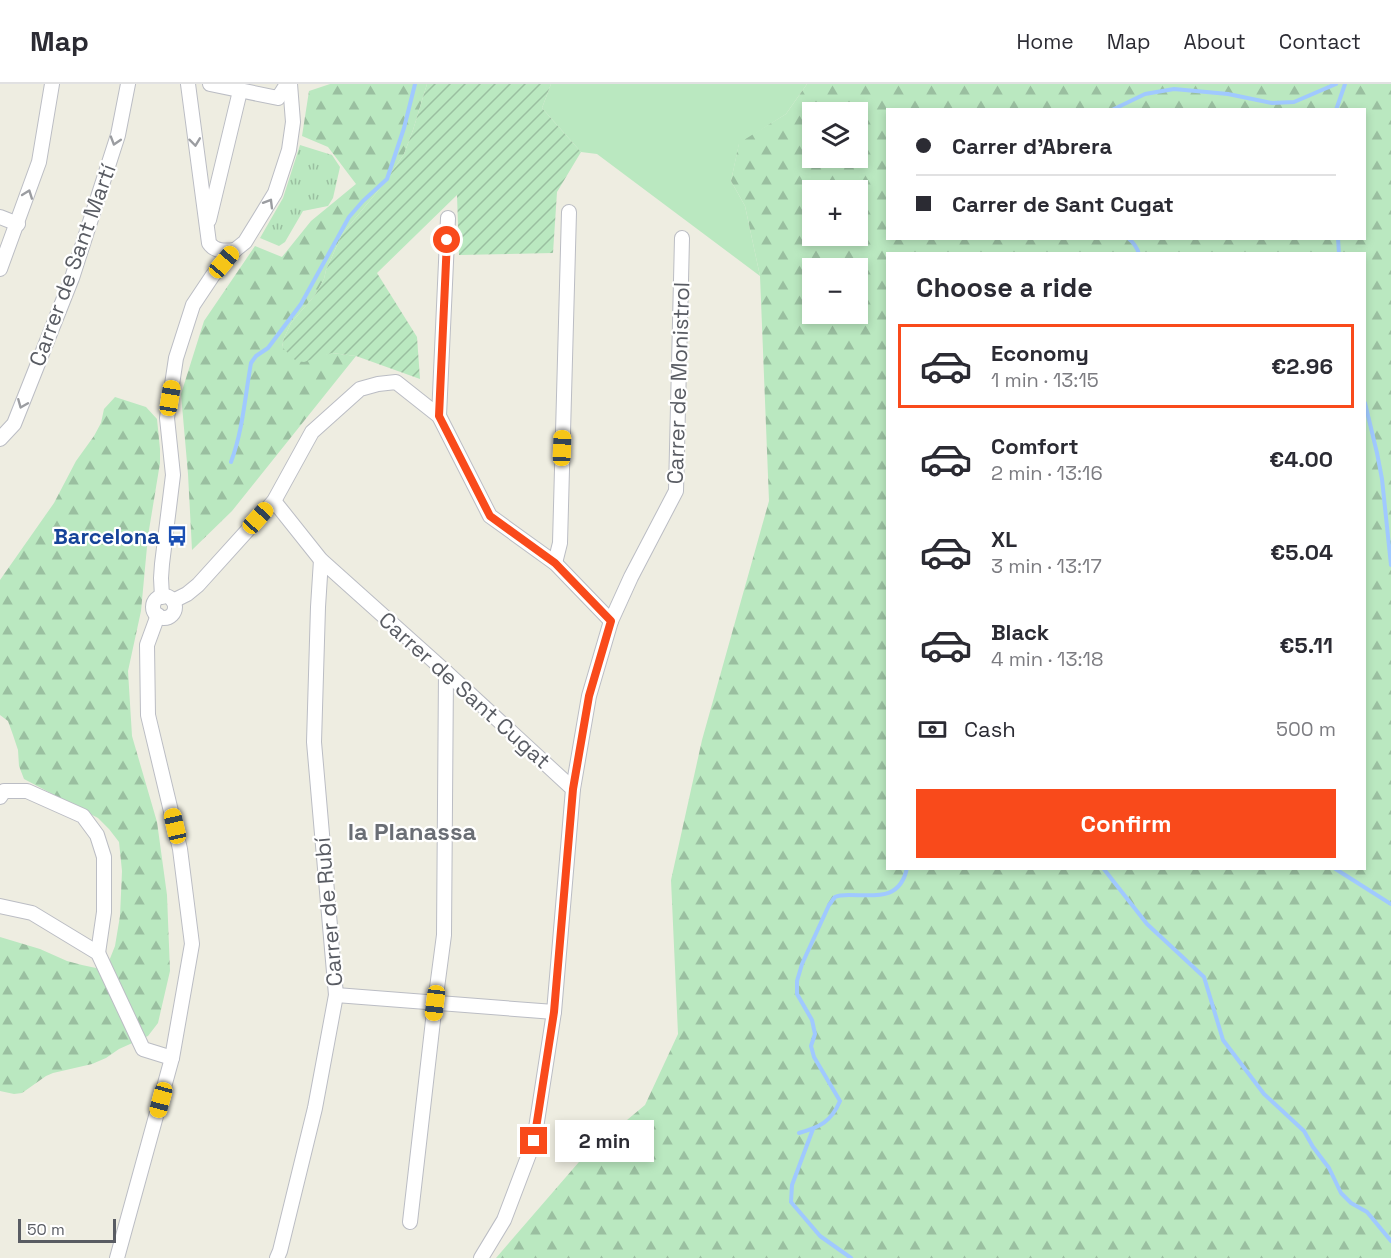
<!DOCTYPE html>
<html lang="en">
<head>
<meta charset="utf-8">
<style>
	:root { --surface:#fff; --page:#f7f7f7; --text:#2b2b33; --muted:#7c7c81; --line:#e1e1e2; --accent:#f94a1b }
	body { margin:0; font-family:"Space Grotesk",sans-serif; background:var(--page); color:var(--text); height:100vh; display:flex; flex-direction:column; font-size:22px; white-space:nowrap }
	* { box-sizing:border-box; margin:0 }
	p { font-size:20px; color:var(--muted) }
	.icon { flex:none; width:33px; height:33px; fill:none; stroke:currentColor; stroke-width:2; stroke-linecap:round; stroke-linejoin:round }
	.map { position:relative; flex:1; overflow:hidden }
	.panel { position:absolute; left:886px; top:168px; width:480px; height:618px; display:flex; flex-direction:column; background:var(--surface); border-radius:0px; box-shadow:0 3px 9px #0003 }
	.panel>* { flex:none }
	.guide { position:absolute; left:886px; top:24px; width:480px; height:132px; border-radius:0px; box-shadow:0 3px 9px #0003; display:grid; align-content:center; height:132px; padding:0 30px; background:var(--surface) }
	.fabs { position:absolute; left:802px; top:18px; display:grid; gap:12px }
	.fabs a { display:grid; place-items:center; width:66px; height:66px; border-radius:0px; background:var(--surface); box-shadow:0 3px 9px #0003; font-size:30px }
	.scale { position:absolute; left:18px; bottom:15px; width:98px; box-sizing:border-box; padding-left:6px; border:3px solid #595c63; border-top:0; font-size:16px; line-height:21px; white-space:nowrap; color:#595c63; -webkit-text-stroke:4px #fff; paint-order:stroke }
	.end { position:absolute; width:27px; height:27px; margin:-14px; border:8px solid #f94a1b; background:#fff; box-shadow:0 0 0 3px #fff }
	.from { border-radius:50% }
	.bubble { position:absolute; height:42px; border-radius:0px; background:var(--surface); box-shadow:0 3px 9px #0003; font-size:20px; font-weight:800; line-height:42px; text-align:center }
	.car { position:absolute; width:18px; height:36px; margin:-18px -9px; border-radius:8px; box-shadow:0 0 4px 2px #0007; background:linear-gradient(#f5c518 24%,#345 0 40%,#f5c518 0 76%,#345 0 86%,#f5c518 0) }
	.guide b { display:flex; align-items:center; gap:21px; height:57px; font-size:22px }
	.guide b+b { border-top:2px solid var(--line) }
	.guide i { width:15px; height:15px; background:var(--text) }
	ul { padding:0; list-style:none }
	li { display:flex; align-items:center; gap:18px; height:84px; margin:0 12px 9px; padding:0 18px; border:3px solid transparent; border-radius:0px }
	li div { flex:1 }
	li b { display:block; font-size:22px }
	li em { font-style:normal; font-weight:800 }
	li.selected { border-color:var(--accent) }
	li>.icon { width:54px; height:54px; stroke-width:1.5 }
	h2 { padding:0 30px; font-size:27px; line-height:72px }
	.pay { display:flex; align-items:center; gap:15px; height:66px; padding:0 30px; font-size:22px }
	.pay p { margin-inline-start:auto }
	.button { display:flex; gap:12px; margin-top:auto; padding:12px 30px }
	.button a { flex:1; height:69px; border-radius:0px; background:var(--accent); color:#fff; font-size:24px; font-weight:800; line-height:69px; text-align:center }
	header { display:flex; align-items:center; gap:36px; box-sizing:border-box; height:84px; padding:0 30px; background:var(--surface); border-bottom:2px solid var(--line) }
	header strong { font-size:28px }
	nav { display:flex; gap:33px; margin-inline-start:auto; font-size:21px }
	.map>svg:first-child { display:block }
</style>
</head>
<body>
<header>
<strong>Map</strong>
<nav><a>Home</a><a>Map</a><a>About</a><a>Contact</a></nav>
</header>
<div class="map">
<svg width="1391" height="1174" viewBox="0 0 1391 1174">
	<defs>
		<pattern id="forest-firs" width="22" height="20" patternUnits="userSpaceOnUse" patternTransform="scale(1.5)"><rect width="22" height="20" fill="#bae8c0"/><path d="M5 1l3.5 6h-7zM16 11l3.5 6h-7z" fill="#9abfa0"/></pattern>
		<pattern id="park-tufts" width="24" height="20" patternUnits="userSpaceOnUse" patternTransform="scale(1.5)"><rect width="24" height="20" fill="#bae8c0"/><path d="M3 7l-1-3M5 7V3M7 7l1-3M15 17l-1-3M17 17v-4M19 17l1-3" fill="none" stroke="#9abfa0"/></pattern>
		<pattern id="garden-furrows" width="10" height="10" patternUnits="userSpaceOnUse" patternTransform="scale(1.5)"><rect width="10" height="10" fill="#bae8c0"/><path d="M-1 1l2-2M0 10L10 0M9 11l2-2" fill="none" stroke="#9abfa0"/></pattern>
	</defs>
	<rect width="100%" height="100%" fill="#eeede1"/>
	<!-- grass -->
	<path fill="#bae8c0" d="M 551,0 L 807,0 L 786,30 L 739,60 L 731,97 L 745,122 L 760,192 L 597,70 L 581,68 L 542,24 Z"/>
	<!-- forest -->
	<g fill="url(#forest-firs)" fill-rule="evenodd">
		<path d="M 330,0 L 427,0 L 413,46 L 404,70 L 382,102 L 342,150 L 326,186 L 324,195 L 315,211 L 291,239 L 284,254 L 282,263 L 323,271 L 332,269 L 356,272 L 232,427 L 192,466 L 188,390 L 181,310 L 204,237 L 255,162 L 282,173 L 311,137 L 356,100 L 328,63 L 302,52 L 309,7 Z"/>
		<path d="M 807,0 L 1391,0 L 1391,1174 L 496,1174 L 585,1071 L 645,1021 L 678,950 L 671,796 L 702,656 L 769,417 L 760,192 L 745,122 L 731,97 L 739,59 L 786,30 ZM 888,26 L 1365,26 L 1365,154 L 888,154 ZM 813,28 L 858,28 L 858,74 L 813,74 ZM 858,106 L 858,152 L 813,152 L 813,106 ZM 888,170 L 1365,170 L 1365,784 L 888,784 ZM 813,184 L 858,184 L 858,230 L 813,230 Z"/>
		<path d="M 115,313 L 146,323 L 157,335 L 160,365 L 160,379 L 148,452 L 141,527 L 128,587 L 132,652 L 157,738 L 167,811 L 170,887 L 158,939 L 148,952 L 119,965 L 106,974 L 92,980 L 53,989 L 46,992 L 22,1009 L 14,1010 L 0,1007 L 0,853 L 40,865 L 67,877 L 82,881 L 96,884 L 109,877 L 115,862 L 120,832 L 122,787 L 119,758 L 109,745 L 98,734 L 24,695 L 19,682 L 18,666 L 13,651 L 8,637 L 0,631 L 0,496 L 54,419 L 76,377 L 94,352 L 101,339 L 104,325 Z"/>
	</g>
	<!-- park -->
	<path fill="url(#park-tufts)" d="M 300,61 L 332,71 L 340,83 L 333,114 L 328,122 L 303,127 L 285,158 L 279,162 L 260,154 L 283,114 Z"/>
	<!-- garden -->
	<path fill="url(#garden-furrows)" d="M 427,0 L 551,0 L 542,24 L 581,68 L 557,108 L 553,169 L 459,171 L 457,111 L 377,189 L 417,253 L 420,295 L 356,272 L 332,269 L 304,278 L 296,277 L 282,263 L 284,254 L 291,239 L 315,211 L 324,195 L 326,186 L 342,150 L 382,102 L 404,70 L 413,46 Z"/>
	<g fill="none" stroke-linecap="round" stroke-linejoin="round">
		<!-- stream -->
		<g stroke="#a0c9ff" stroke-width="4">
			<path d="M 1112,26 L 1145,10 L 1174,5 L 1228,10 L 1272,19 L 1294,18 L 1336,0"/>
			<path d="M 1336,26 L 1345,0"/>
			<path d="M 1128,154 C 1133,158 1137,163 1139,170"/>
			<path d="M 1338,154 L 1339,170"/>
			<path d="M 1365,319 L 1377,369 L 1382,395 L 1391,481"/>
			<path d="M 231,378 C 243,346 245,312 251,279 L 256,272 L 268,264 L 301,220 L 349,133 L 363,117 L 387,95 L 404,44 L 415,0"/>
			<path d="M 1103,784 L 1147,840 L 1204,893 L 1223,956 L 1264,1010 L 1304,1047 L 1313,1063 L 1329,1084 L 1341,1109 L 1351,1119 L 1367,1128 L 1391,1157"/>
			<path d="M 1334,784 L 1391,820"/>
			<path d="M 813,1045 L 792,1101 L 791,1118 L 820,1152 L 851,1174"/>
			<path d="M 799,1049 C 820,1043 831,1038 840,1017 L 814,973 L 811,962 L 815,950 L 812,936 L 797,910 L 797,897 L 802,880 L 829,821 C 830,820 834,814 835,813 C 839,811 845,811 849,811 C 875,811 900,817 907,784"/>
		</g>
		<!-- street casing -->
		<g stroke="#bbbdc4" stroke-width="16">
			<g id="street">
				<path d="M 188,0 L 209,159 C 215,168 225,167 235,166"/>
				<path d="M 210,0 L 278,14 L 287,0"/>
				<path d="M 0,133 L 18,140"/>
				<path d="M 209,136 L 240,7"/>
				<path d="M 0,185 L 39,78 L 52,0"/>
				<path d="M 439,332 L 448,134"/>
				<path d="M 0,355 L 14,340 L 72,194 L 118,51 L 128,0"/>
				<path d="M 274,417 L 321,476 L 446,588 L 573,705 L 554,928 L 534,1057 L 504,1136 L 481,1174"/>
				<path d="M 555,479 L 560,459 L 569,128"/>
				<circle cx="164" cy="523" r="11"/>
				<path d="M 162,513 L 161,494 L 162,480 L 173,391 L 167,334 L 176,274 L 193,221 L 213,191 L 235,166 L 245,158 L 275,109 L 289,66 L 293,38 L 290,0"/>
				<path d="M 173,517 L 187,510 L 198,501 L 274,417 L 312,348 L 360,305 L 378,300 L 396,298 L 439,332 L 490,432 L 555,479 L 611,537"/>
				<path d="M 573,705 L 589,612 L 611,537 L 631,493 L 676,407 L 682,154"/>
				<path d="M 0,713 L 4,707 L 27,707 L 83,732 L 97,751 L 104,773 L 104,828 L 98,869"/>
				<path d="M 0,822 L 32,829 L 98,869 L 143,965 L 172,974"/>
				<path d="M 336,911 L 554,928"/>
				<path d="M 410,1138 L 435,919 L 444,851 L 446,588"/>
				<path d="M 117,1174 L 172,974 L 192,860 L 180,765 L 148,631 L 147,561 L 158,531"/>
				<path d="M 277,1174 L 280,1167 L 315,1024 L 336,911 L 314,658 L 318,523 L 321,476"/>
			</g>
		</g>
		<!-- street -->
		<use href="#street" stroke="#fff" stroke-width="14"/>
	</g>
	<!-- one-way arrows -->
	<defs><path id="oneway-chevron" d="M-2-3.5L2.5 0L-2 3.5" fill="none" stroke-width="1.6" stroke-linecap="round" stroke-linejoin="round" transform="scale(1.5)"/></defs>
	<g stroke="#9b9da1">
		<use href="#oneway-chevron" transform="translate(115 57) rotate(107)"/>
		<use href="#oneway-chevron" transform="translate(195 58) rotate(83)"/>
		<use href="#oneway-chevron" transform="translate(28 110) rotate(-70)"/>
		<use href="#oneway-chevron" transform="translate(269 119) rotate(-59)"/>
		<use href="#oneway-chevron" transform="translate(22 320) rotate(112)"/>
	</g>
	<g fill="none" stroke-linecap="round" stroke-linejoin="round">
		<!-- route -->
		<path stroke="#f94a1b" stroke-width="8" d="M 447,156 L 439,332 L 490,432 L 555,479 L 611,537 L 589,612 L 573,705 L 554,928 L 534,1057"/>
	</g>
	<!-- icons -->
	<defs>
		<g id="bus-bare" transform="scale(1.62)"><path d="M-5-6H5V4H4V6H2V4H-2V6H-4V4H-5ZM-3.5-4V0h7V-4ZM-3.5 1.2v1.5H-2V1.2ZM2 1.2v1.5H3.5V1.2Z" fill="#1a4fb4" stroke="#fff" stroke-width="2.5" paint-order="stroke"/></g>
	</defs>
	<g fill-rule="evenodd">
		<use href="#bus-bare" x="177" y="452"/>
	</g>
	<g text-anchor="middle" stroke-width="4.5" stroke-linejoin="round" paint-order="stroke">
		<!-- street labels -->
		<g font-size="22" fill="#595c63" stroke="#fff">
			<text transform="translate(72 181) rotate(-70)" y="8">Carrer de Sant Martí</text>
			<text transform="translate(678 299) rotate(-88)" y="8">Carrer de Monistrol</text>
			<text transform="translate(465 606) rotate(42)" y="8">Carrer de Sant Cugat</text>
			<text transform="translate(328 828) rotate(-95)" y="8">Carrer de Rubí</text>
		</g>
		<!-- transit labels -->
		<g font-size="22" font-weight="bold" fill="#164399" stroke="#fff" text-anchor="end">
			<text x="160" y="460">Barcelona</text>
		</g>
		<!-- neighbourhood labels -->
		<g font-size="24" font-weight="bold" fill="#6a6e75" stroke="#fff">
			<text x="412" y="756">la Planassa</text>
		</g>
	</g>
</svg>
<div class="fabs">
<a><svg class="icon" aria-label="layers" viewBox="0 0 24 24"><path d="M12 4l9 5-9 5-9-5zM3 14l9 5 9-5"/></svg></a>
<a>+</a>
<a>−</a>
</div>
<div class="scale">50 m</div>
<i class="end from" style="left:447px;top:156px"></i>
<i class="end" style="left:534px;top:1057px"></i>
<div class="bubble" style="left:555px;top:1036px;width:99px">2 min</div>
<i class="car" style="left:224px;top:178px;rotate:40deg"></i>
<i class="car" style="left:170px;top:314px;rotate:9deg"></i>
<i class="car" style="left:562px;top:364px;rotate:2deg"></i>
<i class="car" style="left:258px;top:434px;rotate:42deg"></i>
<i class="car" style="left:175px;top:742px;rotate:347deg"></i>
<i class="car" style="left:435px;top:919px;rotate:187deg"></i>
<i class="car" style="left:161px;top:1016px;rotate:195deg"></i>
<div class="guide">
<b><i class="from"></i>Carrer d'Abrera</b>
<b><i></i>Carrer de Sant Cugat</b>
</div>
<section class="panel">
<h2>Choose a ride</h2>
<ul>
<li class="selected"><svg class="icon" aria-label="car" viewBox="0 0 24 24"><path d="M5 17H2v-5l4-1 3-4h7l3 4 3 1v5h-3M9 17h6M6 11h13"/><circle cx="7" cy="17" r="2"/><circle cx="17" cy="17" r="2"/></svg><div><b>Economy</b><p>1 min · 13:15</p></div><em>€2.96</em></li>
<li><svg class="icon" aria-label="car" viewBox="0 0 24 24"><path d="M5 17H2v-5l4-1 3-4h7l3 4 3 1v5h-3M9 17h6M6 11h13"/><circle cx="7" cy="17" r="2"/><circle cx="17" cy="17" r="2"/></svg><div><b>Comfort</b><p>2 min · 13:16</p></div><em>€4.00</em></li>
<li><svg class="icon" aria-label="car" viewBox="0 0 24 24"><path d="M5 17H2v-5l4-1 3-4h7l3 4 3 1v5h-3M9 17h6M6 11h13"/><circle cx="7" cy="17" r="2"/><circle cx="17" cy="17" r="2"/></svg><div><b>XL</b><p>3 min · 13:17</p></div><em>€5.04</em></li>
<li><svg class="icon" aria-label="car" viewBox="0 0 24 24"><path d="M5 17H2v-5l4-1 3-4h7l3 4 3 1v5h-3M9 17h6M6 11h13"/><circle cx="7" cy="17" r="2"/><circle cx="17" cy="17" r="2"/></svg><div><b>Black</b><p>4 min · 13:18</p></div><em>€5.11</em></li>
</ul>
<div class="pay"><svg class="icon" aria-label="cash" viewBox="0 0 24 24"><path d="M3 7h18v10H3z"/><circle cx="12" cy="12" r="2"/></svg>Cash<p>500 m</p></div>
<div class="button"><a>Confirm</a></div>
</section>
</div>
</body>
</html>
